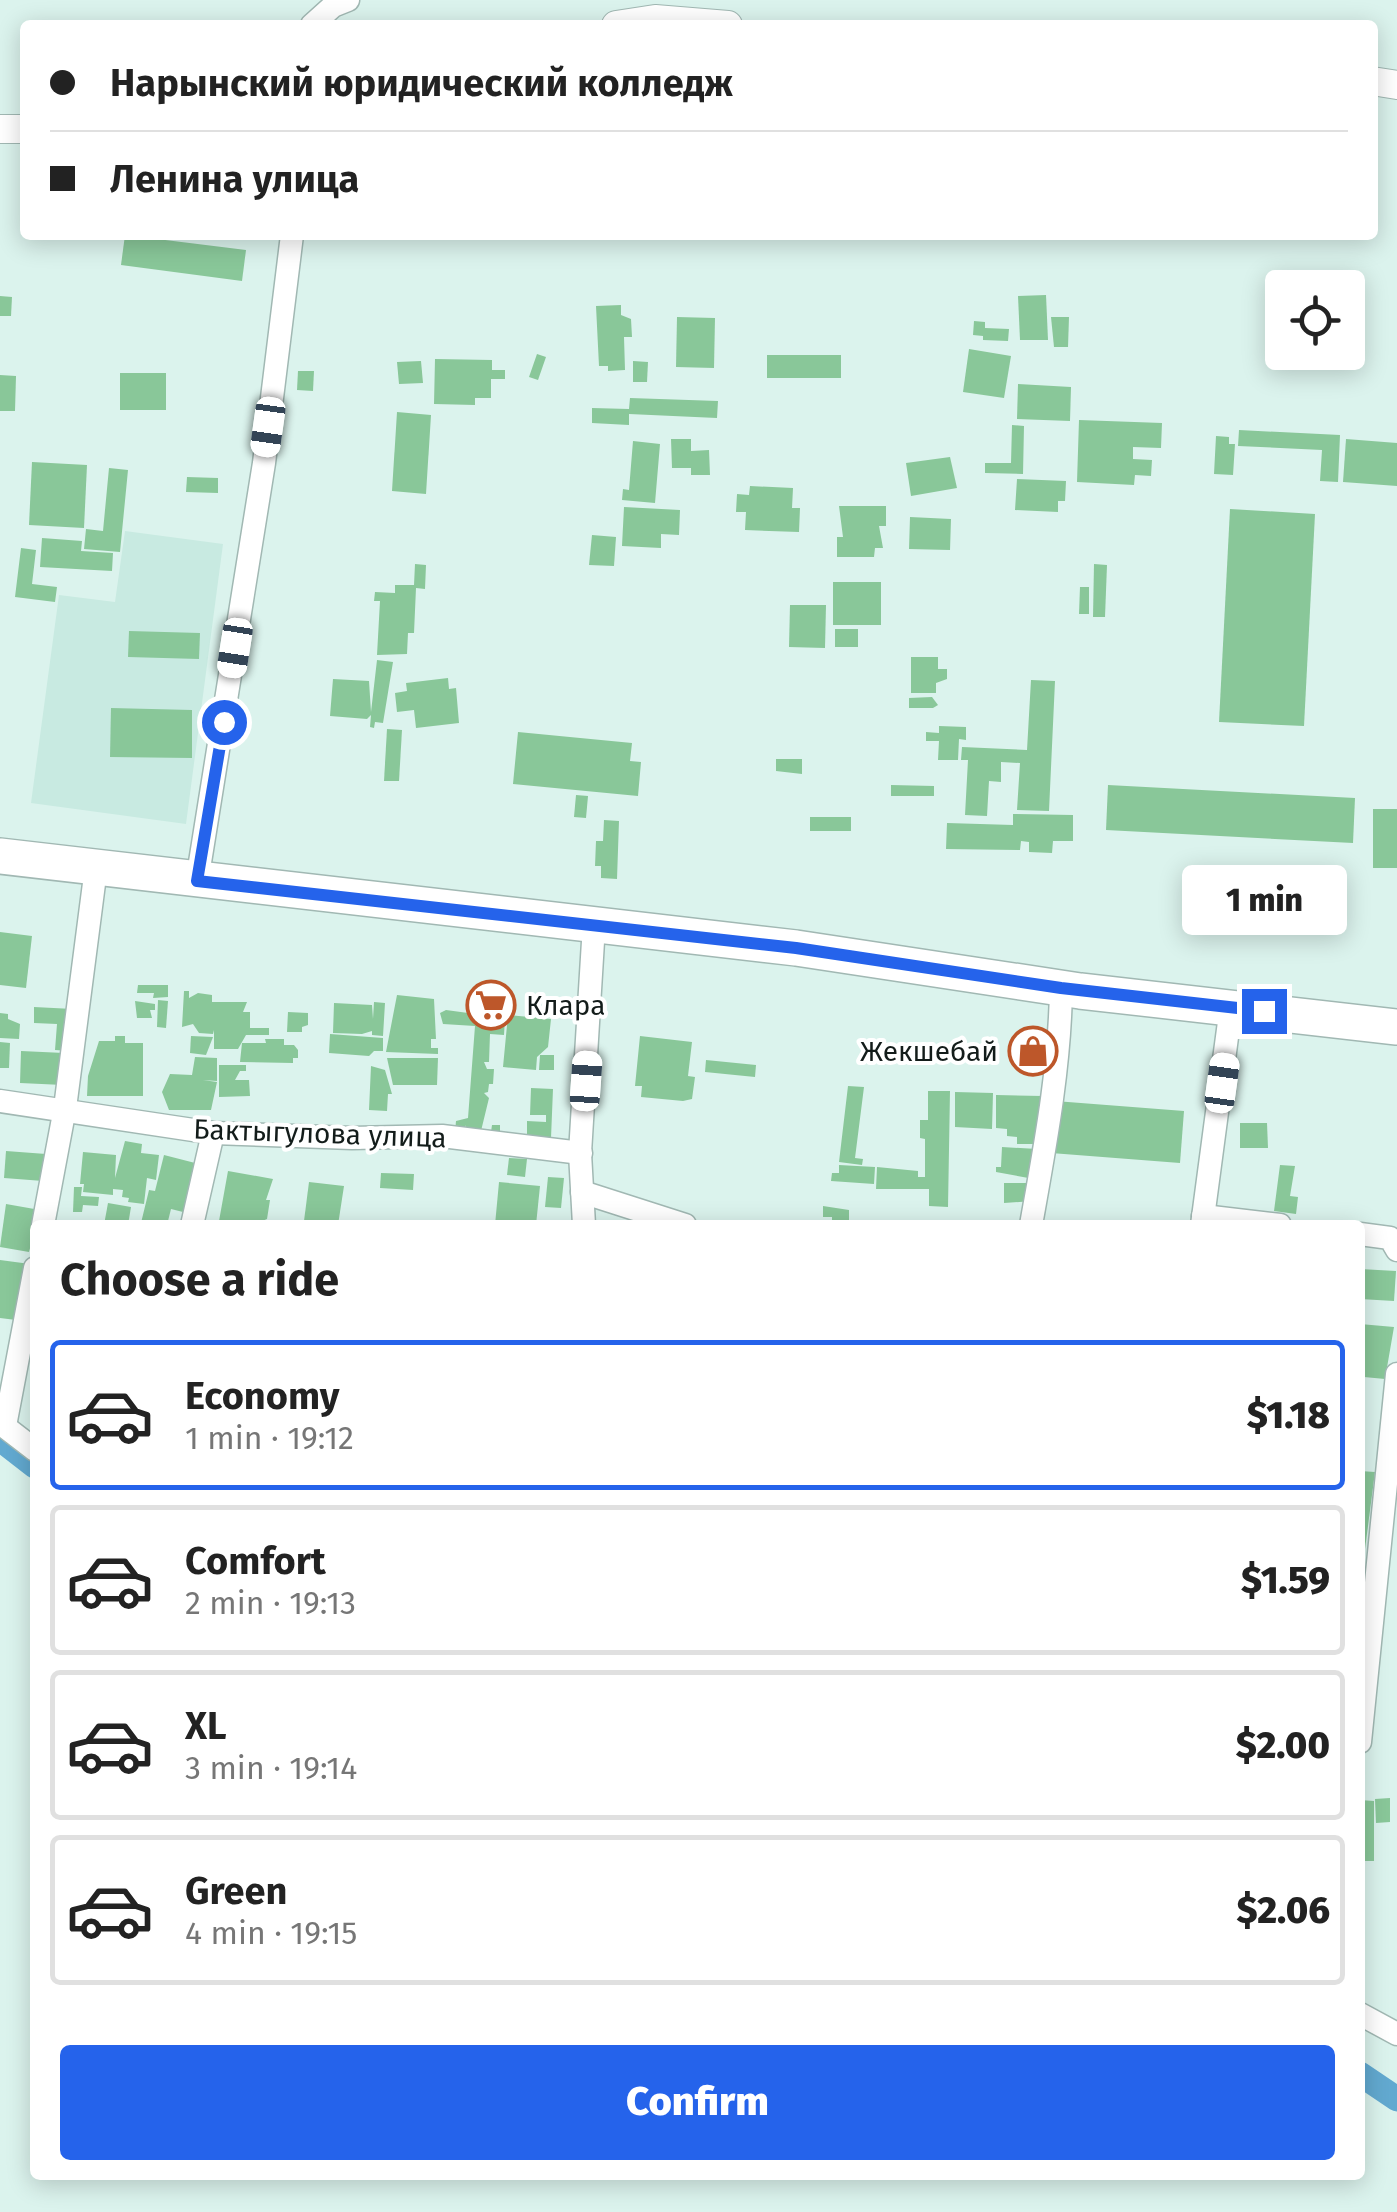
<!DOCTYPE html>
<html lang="en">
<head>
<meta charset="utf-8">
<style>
	:root { --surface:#fff; --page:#f2f2f2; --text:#222; --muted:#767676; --line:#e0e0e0; --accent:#2563eb }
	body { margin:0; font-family:"Fira Sans",sans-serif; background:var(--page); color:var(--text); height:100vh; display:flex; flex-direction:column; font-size:38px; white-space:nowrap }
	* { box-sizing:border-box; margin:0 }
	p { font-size:32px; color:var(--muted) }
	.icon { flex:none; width:55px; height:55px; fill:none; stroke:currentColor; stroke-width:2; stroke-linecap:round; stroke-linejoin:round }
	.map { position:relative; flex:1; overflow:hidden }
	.sheet { position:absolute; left:30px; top:1220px; width:1335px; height:960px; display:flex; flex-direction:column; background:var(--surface); border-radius:10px; box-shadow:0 5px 25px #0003 }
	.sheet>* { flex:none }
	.guide { position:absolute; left:20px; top:20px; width:1358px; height:220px; border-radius:10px; box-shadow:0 5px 25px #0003; display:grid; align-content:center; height:220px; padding:0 30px; background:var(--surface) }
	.fabs { position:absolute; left:1265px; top:270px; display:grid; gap:20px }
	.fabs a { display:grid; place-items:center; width:100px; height:100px; border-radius:10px; background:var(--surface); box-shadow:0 5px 25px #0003; font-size:50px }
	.end { position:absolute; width:45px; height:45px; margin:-22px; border:12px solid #2563eb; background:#fff; box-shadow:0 0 0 5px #fff }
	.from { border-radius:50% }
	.bubble { position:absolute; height:70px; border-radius:10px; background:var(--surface); box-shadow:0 5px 25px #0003; font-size:32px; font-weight:800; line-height:70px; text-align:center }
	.car { position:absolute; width:30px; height:60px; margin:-30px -15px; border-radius:12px; box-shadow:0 0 8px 2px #0007; background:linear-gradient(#fff 24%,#345 0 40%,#fff 0 76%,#345 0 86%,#fff 0) }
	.guide b { display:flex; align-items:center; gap:35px; height:95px; font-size:38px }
	.guide b+b { border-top:2px solid var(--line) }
	.guide i { width:25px; height:25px; background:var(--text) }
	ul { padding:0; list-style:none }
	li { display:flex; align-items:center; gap:30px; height:150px; margin:0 20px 15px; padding:0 10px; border:5px solid var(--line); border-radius:10px }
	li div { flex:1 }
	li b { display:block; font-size:38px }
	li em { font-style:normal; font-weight:800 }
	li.selected { border-color:var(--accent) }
	li>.icon { width:90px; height:90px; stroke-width:1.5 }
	h2 { padding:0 30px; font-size:45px; line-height:120px }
	.action { display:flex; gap:20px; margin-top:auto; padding:20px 30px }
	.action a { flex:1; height:115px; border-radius:10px; background:var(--accent); color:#fff; font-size:40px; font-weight:800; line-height:115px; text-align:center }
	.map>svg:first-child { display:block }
</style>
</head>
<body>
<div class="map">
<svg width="1397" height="2212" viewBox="0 0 1397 2212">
	<rect width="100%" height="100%" fill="#dbf3ed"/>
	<!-- built -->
	<path fill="#c8eae1" d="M 125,531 L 223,544 L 186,824 L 31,803 L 59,595 L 115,602 Z"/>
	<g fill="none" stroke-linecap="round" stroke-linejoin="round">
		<!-- canal -->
		<g stroke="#62a9d0" stroke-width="25">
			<path d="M 0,1439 L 35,1466"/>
			<path d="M 1360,2074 L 1397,2099"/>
		</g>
	</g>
	<!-- building -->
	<g fill="#89c799">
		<path d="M 125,235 L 246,250 L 242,281 L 121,265 Z"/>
		<path d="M 1046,295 L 1048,340 L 1020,340 L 1018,296 Z"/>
		<path d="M 0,296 L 12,297 L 11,316 L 0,316 Z"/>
		<path d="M 621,305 L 621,315 L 631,319 L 632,337 L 624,337 L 625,370 L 608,371 L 608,366 L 599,366 L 596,306 Z"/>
		<path d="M 677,317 L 715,318 L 714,368 L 676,367 Z"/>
		<path d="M 1051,317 L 1069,317 L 1068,347 L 1054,347 Z"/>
		<path d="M 974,321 L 985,322 L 985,328 L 1009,329 L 1008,341 L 983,340 L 983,336 L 973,335 Z"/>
		<path d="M 969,349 L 1011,356 L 1004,398 L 963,392 Z"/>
		<path d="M 537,354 L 546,357 L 538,380 L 529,377 Z"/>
		<rect x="767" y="355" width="74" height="23"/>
		<path d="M 435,359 L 492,360 L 492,370 L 505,370 L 505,379 L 491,379 L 491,398 L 475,398 L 475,405 L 434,404 Z"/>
		<path d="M 421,361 L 423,383 L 399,384 L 397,362 Z"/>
		<path d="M 633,361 L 648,362 L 647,382 L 633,382 Z"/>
		<path d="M 298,371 L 314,371 L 313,391 L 297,390 Z"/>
		<rect x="120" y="373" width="46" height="37"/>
		<path d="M 0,375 L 16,376 L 15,411 L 0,411 Z"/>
		<path d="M 1018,384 L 1071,387 L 1070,421 L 1017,419 Z"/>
		<path d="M 630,398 L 718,401 L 717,418 L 629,414 L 629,425 L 592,423 L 592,408 L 629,409 Z"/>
		<path d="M 397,412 L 431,415 L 426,494 L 392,491 Z"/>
		<path d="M 1079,420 L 1162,423 L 1161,448 L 1133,447 L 1133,459 L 1152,460 L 1151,476 L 1135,475 L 1134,485 L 1077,482 Z"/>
		<path d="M 1012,425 L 1024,426 L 1023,474 L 985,473 L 985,463 L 1011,463 Z"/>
		<path d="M 1239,430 L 1340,435 L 1338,482 L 1320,481 L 1322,450 L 1238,446 Z"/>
		<path d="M 1216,436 L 1229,437 L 1229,444 L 1235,444 L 1233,475 L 1214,474 Z"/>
		<path d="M 671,439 L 691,439 L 691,451 L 709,450 L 710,475 L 691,475 L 691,468 L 672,468 Z"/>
		<path d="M 1346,439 L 1397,443 L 1397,486 L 1343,482 Z"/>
		<path d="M 633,441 L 660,444 L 655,503 L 622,500 L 623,489 L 629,490 Z"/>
		<path d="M 950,457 L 957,488 L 911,496 L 906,463 Z"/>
		<path d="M 32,462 L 87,465 L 84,528 L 29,525 Z"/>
		<path d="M 109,468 L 128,470 L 120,552 L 84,549 L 86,529 L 103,531 Z"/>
		<path d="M 187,477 L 218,478 L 218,493 L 186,492 Z"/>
		<path d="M 1017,479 L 1066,481 L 1065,501 L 1058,501 L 1058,512 L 1015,510 Z"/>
		<path d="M 750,486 L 793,488 L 792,508 L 800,508 L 799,532 L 745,530 L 746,512 L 736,512 L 737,494 L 749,495 Z"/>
		<path d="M 839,506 L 886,506 L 886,526 L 879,526 L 883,548 L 875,548 L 874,557 L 837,557 L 837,537 L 843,537 Z"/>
		<path d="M 624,507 L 680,510 L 679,535 L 661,534 L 661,548 L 622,546 Z"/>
		<path d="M 1230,509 L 1315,514 L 1304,726 L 1219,722 Z"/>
		<path d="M 910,517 L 951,519 L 950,550 L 909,549 Z"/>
		<path d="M 592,535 L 616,537 L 614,566 L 589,565 Z"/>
		<path d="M 42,538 L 82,541 L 81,551 L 113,553 L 112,571 L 40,567 Z"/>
		<path d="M 21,548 L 36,550 L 32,584 L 57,587 L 55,602 L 15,597 Z"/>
		<path d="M 415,564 L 426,565 L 425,589 L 416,588 L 414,633 L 408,633 L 407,654 L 377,655 L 380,601 L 374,601 L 375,592 L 395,593 L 395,585 L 414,585 Z"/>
		<path d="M 1094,564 L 1107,565 L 1105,617 L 1093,617 Z"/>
		<rect x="833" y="582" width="48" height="43"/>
		<path d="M 1080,587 L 1089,587 L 1089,614 L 1079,614 Z"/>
		<path d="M 790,605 L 826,605 L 825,648 L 789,647 Z"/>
		<rect x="835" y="629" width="23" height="18"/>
		<path d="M 129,631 L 200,633 L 199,659 L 128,657 Z"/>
		<path d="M 911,657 L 938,657 L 938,669 L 947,669 L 947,679 L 936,683 L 936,693 L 911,693 Z"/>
		<path d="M 377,660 L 393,662 L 383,723 L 375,722 L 374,728 L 370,727 L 371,715 L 367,719 L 330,716 L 333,679 L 369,681 L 371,712 Z"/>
		<path d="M 448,678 L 449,689 L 456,688 L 459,723 L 416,728 L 414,710 L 397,712 L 395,693 L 407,691 L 406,683 Z"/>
		<path d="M 1031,680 L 1055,681 L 1049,811 L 1017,810 L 1020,763 L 1001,762 L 1001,782 L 989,781 L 987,816 L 965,815 L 968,760 L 961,760 L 962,747 L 1027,750 Z"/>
		<path d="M 932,697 L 938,705 L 933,708 L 909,708 L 909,698 Z"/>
		<path d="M 111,708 L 192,710 L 192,758 L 110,757 Z"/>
		<path d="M 939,726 L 966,727 L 966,740 L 959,739 L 958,760 L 938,760 L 939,741 L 926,741 L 926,732 L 939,733 Z"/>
		<path d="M 387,729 L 402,730 L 399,781 L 384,781 Z"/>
		<path d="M 518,732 L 632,743 L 630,761 L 641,762 L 638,796 L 513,784 Z"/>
		<path d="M 776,759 L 802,759 L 802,774 L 776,771 Z"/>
		<path d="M 891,785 L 934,786 L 934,796 L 891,796 Z"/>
		<path d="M 1108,785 L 1355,798 L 1353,843 L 1106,830 Z"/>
		<path d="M 576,795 L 588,796 L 586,818 L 574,817 Z"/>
		<rect x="1373" y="809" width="24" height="59"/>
		<path d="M 1013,814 L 1073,815 L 1073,841 L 1053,841 L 1052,853 L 1029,852 L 1029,842 L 1021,841 L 1020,850 L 946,849 L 947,823 L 1013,825 Z"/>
		<rect x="810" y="817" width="41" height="14"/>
		<path d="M 604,820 L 619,821 L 617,879 L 601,878 L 601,866 L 595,866 L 596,841 L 603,841 Z"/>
		<path d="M 0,932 L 32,936 L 26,988 L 0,985 Z"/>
		<path d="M 138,985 L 168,985 L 168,997 L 153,998 L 154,993 L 137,993 Z"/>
		<path d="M 184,991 L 189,991 L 189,998 L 198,993 L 212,995 L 212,1002 L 247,1002 L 243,1012 L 250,1012 L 250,1028 L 269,1028 L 269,1035 L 246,1035 L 238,1049 L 214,1049 L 214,1030 L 213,1034 L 199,1033 L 193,1024 L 182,1027 Z"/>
		<path d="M 397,995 L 434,999 L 436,1039 L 431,1039 L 431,1048 L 438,1048 L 438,1054 L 386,1052 Z"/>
		<path d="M 158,1000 L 168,1001 L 166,1028 L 157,1027 Z"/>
		<path d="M 135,1001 L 155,1004 L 155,1010 L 150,1010 L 152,1018 L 137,1018 Z"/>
		<path d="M 374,1002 L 385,1003 L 383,1036 L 372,1035 L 372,1031 L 362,1034 L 333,1033 L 334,1003 L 372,1005 L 373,1019 Z"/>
		<path d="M 34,1007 L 73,1009 L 70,1051 L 55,1050 L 57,1024 L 34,1023 Z"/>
		<path d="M 446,1010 L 505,1018 L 504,1035 L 490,1034 L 489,1062 L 484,1062 L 487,1069 L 494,1069 L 493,1084 L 489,1084 L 488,1092 L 484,1093 L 489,1098 L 481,1131 L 491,1132 L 492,1125 L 500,1125 L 500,1134 L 466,1135 L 466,1125 L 464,1132 L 455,1132 L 456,1121 L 468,1118 L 475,1026 L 443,1024 L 440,1013 Z"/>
		<path d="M 288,1012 L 308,1013 L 308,1025 L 302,1027 L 302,1032 L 287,1032 Z"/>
		<path d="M 0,1013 L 8,1014 L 8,1019 L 20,1024 L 19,1039 L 0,1038 Z"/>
		<path d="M 508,1015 L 551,1019 L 548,1047 L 537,1057 L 536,1070 L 503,1067 Z"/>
		<path d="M 330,1034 L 383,1038 L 383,1051 L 374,1051 L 369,1056 L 329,1053 Z"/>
		<path d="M 115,1036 L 125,1036 L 125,1043 L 143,1043 L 143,1096 L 87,1096 L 88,1076 L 99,1041 L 115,1041 Z"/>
		<path d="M 191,1036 L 213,1037 L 206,1055 L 190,1053 Z"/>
		<path d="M 640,1036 L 692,1042 L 688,1076 L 695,1077 L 692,1099 L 683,1101 L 641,1097 L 642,1086 L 635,1086 Z"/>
		<path d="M 265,1039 L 284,1039 L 284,1045 L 294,1045 L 298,1050 L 298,1058 L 293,1058 L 293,1063 L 240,1062 L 242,1043 L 266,1043 Z"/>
		<path d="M 0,1042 L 10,1043 L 9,1068 L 0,1068 Z"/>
		<path d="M 21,1051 L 64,1053 L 63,1085 L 20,1083 Z"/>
		<path d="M 540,1055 L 554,1055 L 554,1070 L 539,1070 Z"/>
		<path d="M 195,1057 L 217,1058 L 217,1081 L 203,1080 L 217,1082 L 211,1110 L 169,1110 L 162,1092 L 170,1074 L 192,1075 Z"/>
		<path d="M 387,1058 L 438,1058 L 437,1085 L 393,1085 Z"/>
		<path d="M 706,1060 L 756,1065 L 755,1077 L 705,1072 Z"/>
		<path d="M 219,1065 L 246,1065 L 246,1071 L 240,1071 L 235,1080 L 249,1080 L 250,1096 L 219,1097 Z"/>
		<path d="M 371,1066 L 385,1070 L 392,1094 L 388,1094 L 387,1111 L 369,1110 Z"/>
		<path d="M 848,1086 L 864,1087 L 855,1158 L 863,1159 L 862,1165 L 839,1162 Z"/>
		<path d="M 531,1088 L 553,1089 L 551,1138 L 535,1139 L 527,1135 L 527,1121 L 546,1122 L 546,1115 L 530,1115 Z"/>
		<path d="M 928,1091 L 950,1091 L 948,1207 L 929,1206 L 929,1189 L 876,1189 L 877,1167 L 918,1171 L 918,1177 L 925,1177 L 925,1139 L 920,1138 L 920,1120 L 928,1120 Z"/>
		<path d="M 955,1092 L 993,1093 L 992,1129 L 955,1127 Z"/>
		<path d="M 996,1095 L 1042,1096 L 1038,1144 L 1017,1144 L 1017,1137 L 1007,1136 L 1007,1129 L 996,1128 Z"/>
		<path d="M 1055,1101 L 1184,1111 L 1180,1163 L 1051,1153 Z"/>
		<path d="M 1240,1123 L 1267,1123 L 1268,1148 L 1240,1148 Z"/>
		<path d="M 125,1141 L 142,1144 L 141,1153 L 159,1155 L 156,1180 L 147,1178 L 144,1204 L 128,1202 L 129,1198 L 122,1197 L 123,1190 L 113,1189 L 113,1195 L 83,1192 L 84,1184 L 80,1184 L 83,1152 L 116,1155 L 115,1178 Z"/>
		<path d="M 1002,1147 L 1037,1149 L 1034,1179 L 996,1172 L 996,1167 L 1001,1167 Z"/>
		<path d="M 6,1151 L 46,1154 L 43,1181 L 4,1178 Z"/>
		<path d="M 164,1155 L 199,1164 L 187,1213 L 171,1209 L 167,1225 L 141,1223 L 149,1190 L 155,1191 Z"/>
		<path d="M 509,1158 L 527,1159 L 525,1177 L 507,1175 Z"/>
		<path d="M 839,1165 L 875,1167 L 874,1184 L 831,1181 L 832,1173 L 839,1173 Z"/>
		<path d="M 1280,1165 L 1295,1166 L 1290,1196 L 1298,1197 L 1296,1214 L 1274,1211 Z"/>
		<path d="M 228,1171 L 273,1179 L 266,1200 L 270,1200 L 267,1219 L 253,1225 L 219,1221 Z"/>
		<path d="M 381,1173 L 414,1174 L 413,1190 L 380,1188 Z"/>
		<path d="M 548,1177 L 564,1178 L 561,1208 L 545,1207 Z"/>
		<path d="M 309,1182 L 344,1186 L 338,1225 L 304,1221 Z"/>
		<path d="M 499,1182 L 540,1186 L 536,1225 L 495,1225 Z"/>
		<path d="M 1004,1183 L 1034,1183 L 1033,1201 L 1004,1203 Z"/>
		<path d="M 74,1187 L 82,1187 L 81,1196 L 99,1197 L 98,1206 L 83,1205 L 82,1212 L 73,1212 Z"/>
		<path d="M 108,1203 L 131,1207 L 128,1225 L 104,1225 Z"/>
		<path d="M 6,1204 L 40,1210 L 29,1252 L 0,1247 Z"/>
		<path d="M 823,1206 L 849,1210 L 849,1225 L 832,1225 L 832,1217 L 823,1217 Z"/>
		<path d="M 0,1260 L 30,1264 L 16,1320 L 0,1318 Z"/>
		<path d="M 1360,1269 L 1396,1271 L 1394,1301 L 1360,1299 Z"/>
		<path d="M 1360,1324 L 1394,1327 L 1385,1379 L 1364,1377 L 1364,1384 L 1360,1383 Z"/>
		<path d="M 1360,1471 L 1375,1472 L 1365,1549 L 1360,1549 Z"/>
		<path d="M 1390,1798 L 1390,1822 L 1376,1823 L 1375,1799 Z"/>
		<path d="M 1360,1800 L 1374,1801 L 1374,1861 L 1360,1861 Z"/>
	</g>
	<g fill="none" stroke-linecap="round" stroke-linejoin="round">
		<!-- minor casing -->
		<g stroke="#a1b8b3" stroke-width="25">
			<g id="minor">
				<path d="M 312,25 L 333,6 L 348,0"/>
				<path d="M 197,881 L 264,463 L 292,235"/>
				<path d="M 0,1101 L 213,1133 L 352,1138 L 442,1136 L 581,1153"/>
				<path d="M 582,1192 L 685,1225"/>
				<path d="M 1203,1216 L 1280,1225"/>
				<path d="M 43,1225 L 65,1108 L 96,868"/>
				<path d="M 192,1225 L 213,1133"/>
				<path d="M 584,1225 L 580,1153 L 594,925"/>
				<path d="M 1031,1225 C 1045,1146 1060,1068 1061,988"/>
				<path d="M 1202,1225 L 1231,1007"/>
				<path d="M 1360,1234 L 1390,1238 L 1397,1250"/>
				<path d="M 0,1423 L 35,1450"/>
				<path d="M 5,1426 L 35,1268"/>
				<path d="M 1360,1742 L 1397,1374"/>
				<path d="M 1360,2014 L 1397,2034"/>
			</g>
		</g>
		<!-- tertiary casing -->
		<g stroke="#a1b8b3" stroke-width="30">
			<g id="tertiary">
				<path d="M 616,25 L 655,19 L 728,25"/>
				<path d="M 1372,81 L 1397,85"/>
				<path d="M 0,129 L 25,129"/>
			</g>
		</g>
		<!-- primary casing -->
		<g stroke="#a1b8b3" stroke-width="38">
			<path id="primary" d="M 0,856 L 796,948 L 1080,991 L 1397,1027"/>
		</g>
		<!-- minor -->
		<use href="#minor" stroke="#fff" stroke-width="22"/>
		<!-- tertiary -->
		<use href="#tertiary" stroke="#fff" stroke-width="28"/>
		<!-- primary -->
		<use href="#primary" stroke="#fff" stroke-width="35"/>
	</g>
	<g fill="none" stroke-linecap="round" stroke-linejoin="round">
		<!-- route -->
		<path stroke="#2563eb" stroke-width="12" d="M 224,722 L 197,881 L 796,948 L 1061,988 L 1264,1011"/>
	</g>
	<!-- icons -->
	<defs>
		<g id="supermarket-ring" transform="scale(2.5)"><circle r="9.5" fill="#fff" stroke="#bd572a" stroke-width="1.5"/><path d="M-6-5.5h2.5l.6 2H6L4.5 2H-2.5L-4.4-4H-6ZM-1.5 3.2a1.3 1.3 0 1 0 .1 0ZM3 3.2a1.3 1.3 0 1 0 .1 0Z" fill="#bd572a"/></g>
		<g id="shop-ring" transform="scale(2.5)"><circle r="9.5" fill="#fff" stroke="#bd572a" stroke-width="1.5"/><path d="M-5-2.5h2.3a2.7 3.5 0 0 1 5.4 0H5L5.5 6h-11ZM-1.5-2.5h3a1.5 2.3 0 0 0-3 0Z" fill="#bd572a"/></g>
	</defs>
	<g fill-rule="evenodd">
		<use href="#supermarket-ring" x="491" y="1005"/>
		<use href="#shop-ring" x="1033" y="1051"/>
	</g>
	<g text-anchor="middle" stroke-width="8" stroke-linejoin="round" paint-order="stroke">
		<!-- poi labels -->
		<g font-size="28" fill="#131c1a" stroke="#fff" text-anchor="start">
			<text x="526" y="1015">Клара</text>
			<text x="998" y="1061" text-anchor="end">Жекшебай</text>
		</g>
		<!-- street labels -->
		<g font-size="28" fill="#131c1a" stroke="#fff">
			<text transform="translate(320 1133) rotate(2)" y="10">Бактыгулова улица</text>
		</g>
	</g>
</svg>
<div class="fabs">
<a><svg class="icon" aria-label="locate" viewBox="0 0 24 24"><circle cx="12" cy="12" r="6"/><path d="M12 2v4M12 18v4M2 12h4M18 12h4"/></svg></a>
</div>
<i class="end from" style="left:224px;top:722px"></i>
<i class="end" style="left:1264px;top:1011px"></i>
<div class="bubble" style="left:1182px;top:865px;width:165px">1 min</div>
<i class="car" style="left:268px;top:427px;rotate:188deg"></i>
<i class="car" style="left:235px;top:648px;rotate:189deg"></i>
<i class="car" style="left:586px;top:1081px;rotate:4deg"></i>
<i class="car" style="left:1222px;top:1083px;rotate:8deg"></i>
<div class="guide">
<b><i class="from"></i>Нарынский юридический колледж</b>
<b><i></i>Ленина улица</b>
</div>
<section class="sheet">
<h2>Choose a ride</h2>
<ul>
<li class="selected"><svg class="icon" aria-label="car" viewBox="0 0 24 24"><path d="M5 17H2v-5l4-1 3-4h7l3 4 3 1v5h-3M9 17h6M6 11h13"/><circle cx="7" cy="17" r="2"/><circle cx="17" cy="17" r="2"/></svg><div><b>Economy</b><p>1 min · 19:12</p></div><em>$1.18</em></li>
<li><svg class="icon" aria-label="car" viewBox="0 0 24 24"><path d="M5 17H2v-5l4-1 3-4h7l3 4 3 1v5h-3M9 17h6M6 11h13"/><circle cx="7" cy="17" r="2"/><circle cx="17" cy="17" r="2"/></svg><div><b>Comfort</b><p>2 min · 19:13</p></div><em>$1.59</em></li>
<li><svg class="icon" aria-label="car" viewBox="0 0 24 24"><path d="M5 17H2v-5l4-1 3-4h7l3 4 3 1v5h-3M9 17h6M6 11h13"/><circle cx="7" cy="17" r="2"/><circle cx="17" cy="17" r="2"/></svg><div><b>XL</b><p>3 min · 19:14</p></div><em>$2.00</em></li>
<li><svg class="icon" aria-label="car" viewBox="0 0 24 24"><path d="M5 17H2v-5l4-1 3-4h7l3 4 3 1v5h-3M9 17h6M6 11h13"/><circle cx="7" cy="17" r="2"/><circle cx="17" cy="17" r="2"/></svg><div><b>Green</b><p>4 min · 19:15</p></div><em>$2.06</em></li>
</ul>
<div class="action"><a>Confirm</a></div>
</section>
</div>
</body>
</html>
